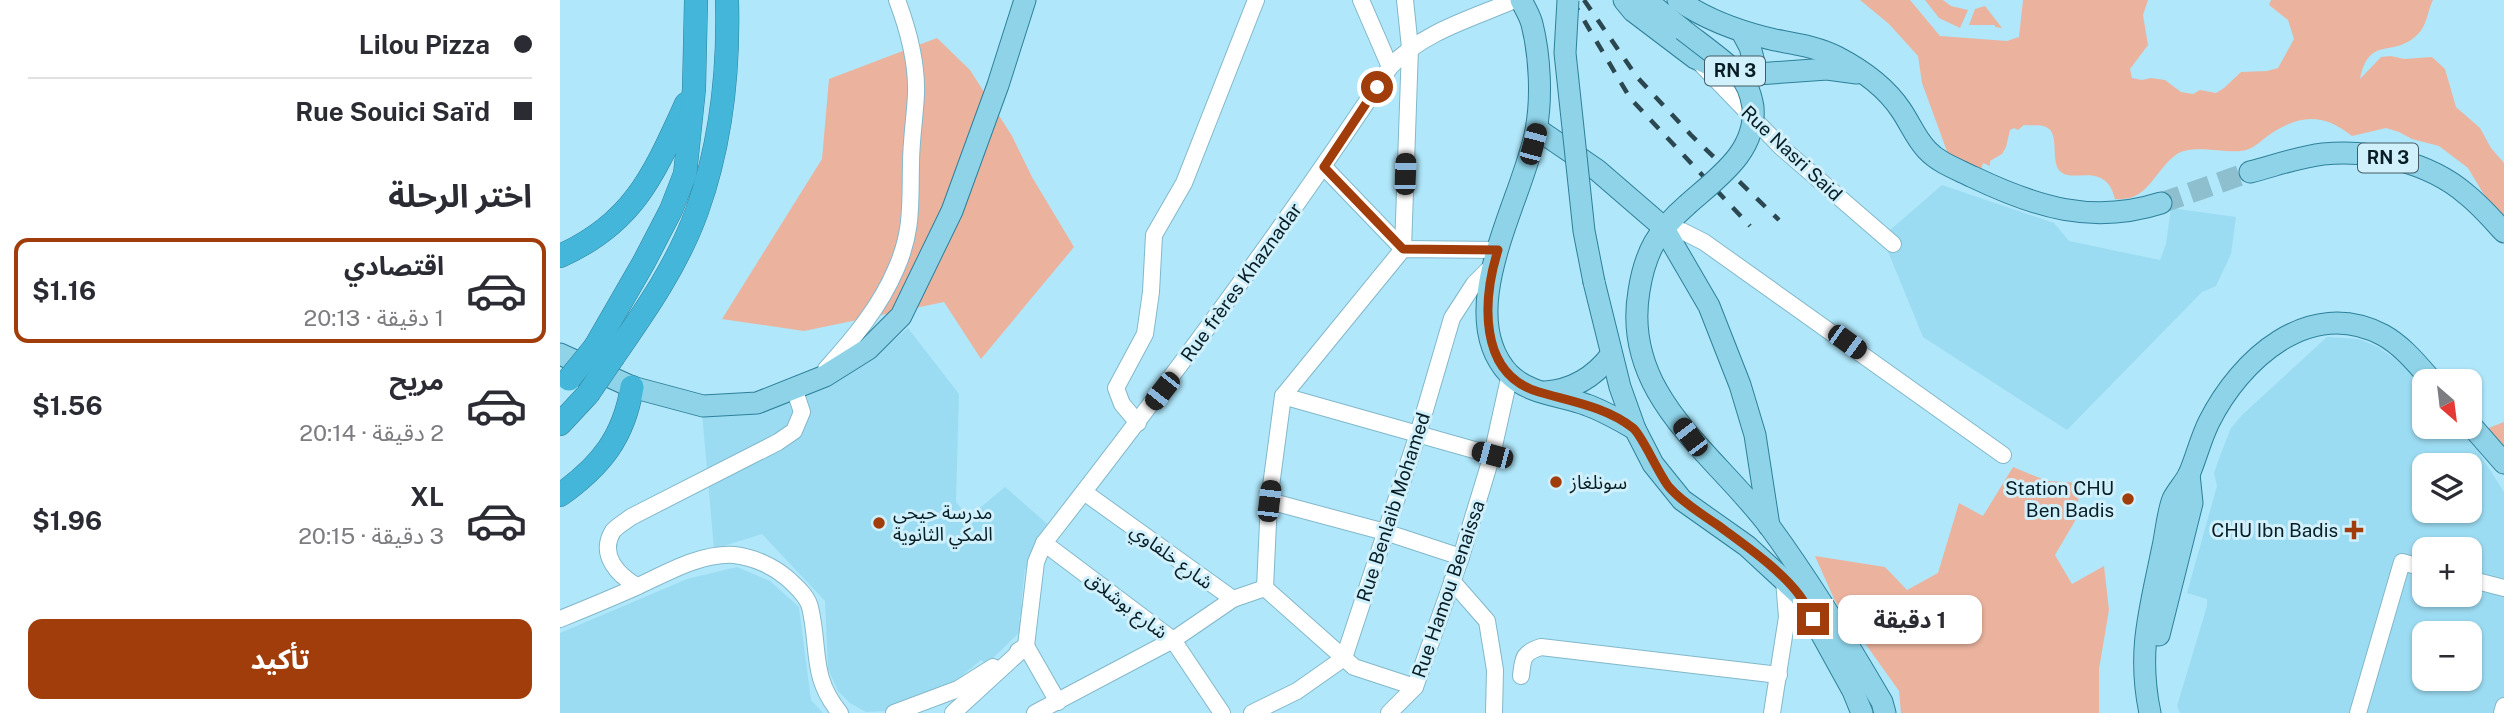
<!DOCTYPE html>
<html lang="ar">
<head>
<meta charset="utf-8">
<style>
	:root { --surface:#fff; --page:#f7f7f7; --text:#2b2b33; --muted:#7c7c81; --line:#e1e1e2; --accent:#a13d0a }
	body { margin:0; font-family:"Public Sans","Noto Sans Arabic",sans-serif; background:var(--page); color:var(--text); direction:rtl; height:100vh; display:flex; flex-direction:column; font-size:26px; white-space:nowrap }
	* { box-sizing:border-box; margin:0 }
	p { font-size:23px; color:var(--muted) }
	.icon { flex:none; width:38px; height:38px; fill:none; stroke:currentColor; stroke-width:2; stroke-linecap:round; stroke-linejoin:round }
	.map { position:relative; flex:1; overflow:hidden; direction:ltr }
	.drawer { display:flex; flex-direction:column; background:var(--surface); width:560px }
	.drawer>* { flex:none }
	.hud { display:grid; align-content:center; height:154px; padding:0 28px; background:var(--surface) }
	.needle { width:46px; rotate:152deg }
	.buttons { position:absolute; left:1852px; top:369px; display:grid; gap:14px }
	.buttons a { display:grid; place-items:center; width:70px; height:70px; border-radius:14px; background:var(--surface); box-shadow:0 2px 5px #0004; font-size:35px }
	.end { position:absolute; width:32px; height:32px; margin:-16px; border:9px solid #a13d0a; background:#fff; box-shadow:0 0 0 4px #fff }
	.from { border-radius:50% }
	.bubble { position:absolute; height:49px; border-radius:14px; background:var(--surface); box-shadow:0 2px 5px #0004; font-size:23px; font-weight:700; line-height:49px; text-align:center; direction:rtl }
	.car { position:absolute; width:21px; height:42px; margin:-21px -10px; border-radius:9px; box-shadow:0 0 5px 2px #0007; background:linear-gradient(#222 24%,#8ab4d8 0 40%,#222 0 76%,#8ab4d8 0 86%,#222 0) }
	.hud b { display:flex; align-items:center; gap:24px; height:66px; font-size:26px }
	.hud b+b { border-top:2px solid var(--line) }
	.hud i { width:18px; height:18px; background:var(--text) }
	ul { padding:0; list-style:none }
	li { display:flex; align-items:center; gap:21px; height:105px; margin:0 14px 10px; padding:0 14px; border:4px solid transparent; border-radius:14px }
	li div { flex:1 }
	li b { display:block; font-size:26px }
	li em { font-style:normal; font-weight:700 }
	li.active { border-color:var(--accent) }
	li>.icon { width:63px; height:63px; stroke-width:1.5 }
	h2 { padding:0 28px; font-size:32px; line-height:84px }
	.button { display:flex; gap:14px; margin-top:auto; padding:14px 28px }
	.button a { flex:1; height:80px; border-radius:14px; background:var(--accent); color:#fff; font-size:28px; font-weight:700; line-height:80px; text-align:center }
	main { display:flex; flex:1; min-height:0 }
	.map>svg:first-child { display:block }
</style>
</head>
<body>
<main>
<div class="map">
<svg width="1944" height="713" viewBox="0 0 1944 713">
	<rect width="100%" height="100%" fill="#b0e7fa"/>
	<!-- built -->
	<g fill="#9cdcf2" fill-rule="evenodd">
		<path d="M 1382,185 L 1494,223 L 1509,241 L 1600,260 L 1606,244 L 1611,208 L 1676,217 L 1671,254 L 1656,286 L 1642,292 L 1507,430 L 1363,337 L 1322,237 Z"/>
		<path d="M 348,328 L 399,394 L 396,502 L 409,517 L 445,487 L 492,528 L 470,568 L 465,569 L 461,604 L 463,609 L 459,619 L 464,628 L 427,664 L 421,660 L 393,683 L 326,711 L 306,712 L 290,703 L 278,691 L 268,669 L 265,601 L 202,534 L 154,549 L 142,413 L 192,414 L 227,403 L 273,382 L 314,357 Z"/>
		<path d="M 1767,337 L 1799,339 L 1818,347 L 1842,364 L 1864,388 L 1864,427 L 1898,427 L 1918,451 L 1944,492 L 1944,713 L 1620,713 L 1617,706 L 1647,606 L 1647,599 L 1627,593 L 1657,486 L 1654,473 L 1661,453 L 1671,428 L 1682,415 ZM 1864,466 L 1909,466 L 1909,511 L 1864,511 ZM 1864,550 L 1909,550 L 1909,595 L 1864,595 ZM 1864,634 L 1909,634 L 1909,679 L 1864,679 Z"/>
		<path d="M 177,567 L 210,581 L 239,607 L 251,700 L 263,713 L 0,713 L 0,633 L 127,579 Z"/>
	</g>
	<!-- green -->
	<g fill="#ebb39e">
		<path d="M 1300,0 L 1350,0 L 1380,36 L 1447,41 L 1459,37 L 1463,0 L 1588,0 L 1583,15 L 1588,45 L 1570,69 L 1572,78 L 1582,80 L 1591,78 L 1605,80 L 1621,92 L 1633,94 L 1640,90 L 1656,93 L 1664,88 L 1681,72 L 1707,71 L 1718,68 L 1734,39 L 1728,20 L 1709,5 L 1711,0 L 1873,0 C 1867,12 1867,26 1857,35 C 1832,59 1810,34 1800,79 L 1821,57 L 1831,56 L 1844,59 L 1872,57 L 1885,69 L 1896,107 L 1920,128 L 1931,148 L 1944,163 L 1944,222 L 1929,203 L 1908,168 L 1879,146 L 1852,139 L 1839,132 L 1826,128 L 1792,136 C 1762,112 1739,115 1709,135 C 1699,142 1693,150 1681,151 C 1664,153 1632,144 1617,154 C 1593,171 1589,202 1555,199 C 1546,161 1513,183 1501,172 C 1489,162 1501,133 1486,127 C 1480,124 1470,126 1464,125 L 1458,130 L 1454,128 L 1450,130 L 1446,147 L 1442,154 L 1430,161 L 1430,166 L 1423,163 L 1421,170 L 1388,154 L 1362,83 L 1358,56 L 1329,24 Z"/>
		<path d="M 1365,0 L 1383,0 L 1391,6 L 1408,10 L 1400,28 L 1379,18 Z"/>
		<path d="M 1425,6 L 1442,28 L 1435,27 L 1435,25 L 1409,25 L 1415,9 Z"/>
		<path d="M 377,38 L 410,70 L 452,136 L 472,177 L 514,247 L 421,359 L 384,302 L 244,331 L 162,319 L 262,159 L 269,79 Z"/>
		<path d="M 1944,422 L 1944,450 L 1926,429 Z"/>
		<path d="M 1453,467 L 1487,481 L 1521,483 L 1515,521 L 1495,555 L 1512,584 L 1544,566 L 1549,610 L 1539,669 L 1539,713 L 1341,713 L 1339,691 L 1275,601 L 1255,556 L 1325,567 L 1347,590 L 1378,573 L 1399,503 L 1423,516 Z"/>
	</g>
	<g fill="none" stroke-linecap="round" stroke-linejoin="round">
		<!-- major-tunnel -->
		<path stroke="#8ebfcf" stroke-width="21" stroke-dasharray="21 10" stroke-linecap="butt" d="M 1601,203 L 1690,172"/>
		<!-- minor casing -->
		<g stroke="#83b8ca" stroke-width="18">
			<g id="minor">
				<path d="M 801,0 L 830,67"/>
				<path d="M 1138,61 L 1221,147 L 1333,244"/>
				<path d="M 764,167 L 843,249"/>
				<path d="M 1103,227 L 1122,231 L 1144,242 L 1443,455"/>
				<path d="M 843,249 L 850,48 L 845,0"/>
				<path d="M 266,369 C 293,339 320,307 336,269 C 353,231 350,203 351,164 C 351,140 355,117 356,94 C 357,63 348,29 337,0"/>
				<path d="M 723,396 L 932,455"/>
				<path d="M 578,423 L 562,404 L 556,388 L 585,334 L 591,292 L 594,235 L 624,183 L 696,0"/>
				<path d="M 524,492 L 673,599 L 705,588"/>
				<path d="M 709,501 L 825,532 L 901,557"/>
				<path d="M 484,543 L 613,640 L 662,713"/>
				<path d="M 1909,579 L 1944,588"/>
				<path d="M 892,581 L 927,621 L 935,670 L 934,713"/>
				<path d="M 77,586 C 59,576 38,555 53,531 C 57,526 66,521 71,517 L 218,442 L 234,431 L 242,412 L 234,388"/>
				<path d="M 705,588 L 709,501 L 723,396 L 843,249 L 938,250"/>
				<path d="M 705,588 L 794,667 L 855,687"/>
				<path d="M 0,619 C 25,609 49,599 74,588 C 105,574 139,553 174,555 C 193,557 213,566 227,578 C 236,586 247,596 250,607 C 260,649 250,677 280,713"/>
				<path d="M 458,651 L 466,646 L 498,702"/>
				<path d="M 961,676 C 963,659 962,653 981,647 L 1219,675"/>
				<path d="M 334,713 L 398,689 L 433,667"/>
				<path d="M 393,713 L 466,646 L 476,562 L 484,543 C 605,388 722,231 830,67 C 862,32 913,18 955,0"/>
				<path d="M 475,713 L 613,640 L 673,599"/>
				<path d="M 692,713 L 737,691 L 784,658 L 858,434 L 892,318 L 914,284 L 933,265"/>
				<path d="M 829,713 L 855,687 L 901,557 L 932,455 L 950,374"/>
				<path d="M 1212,713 L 1227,617 L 1224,580"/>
				<path d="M 1798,713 L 1842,562 L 1864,568"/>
				<path d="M 1942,713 L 1944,706"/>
			</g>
		</g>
		<!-- major casing -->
		<g stroke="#2e809a" stroke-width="23">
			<g id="major">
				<path d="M 961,0 C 965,8 970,16 972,24 C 980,56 982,98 976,130 C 964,198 891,312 949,374 C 970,395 1001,395 1027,405 C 1044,411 1059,420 1075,429"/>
				<path d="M 1064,0 L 1073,11 L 1135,58 L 1162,70 L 1197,74 L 1267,69 L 1297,73"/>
				<path d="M 1086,0 L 1123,30"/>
				<path d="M 1118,0 C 1148,21 1180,32 1215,40 C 1236,44 1258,47 1277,57 C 1302,70 1325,86 1341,110 C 1350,123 1356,139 1367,150 C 1379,163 1397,169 1413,177 C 1476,207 1532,225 1601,203"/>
				<path d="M 1182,32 L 1190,47 L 1197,74"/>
				<path d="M 977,129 L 1037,170 L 1103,227 L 1149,306 L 1180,385 L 1195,435 L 1209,526"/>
				<path d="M 1690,172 C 1714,166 1738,157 1763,154 C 1811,149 1869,162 1906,194 C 1920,205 1932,219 1944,232"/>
				<path d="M 1127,205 C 1098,230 1085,252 1079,291 C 1061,396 1155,453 1210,527 C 1251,583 1287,642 1322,702 L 1325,713"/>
				<path d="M 1034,282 L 1060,387 L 1075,429 L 1093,464 L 1122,500 L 1187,546 L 1240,595 L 1293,691 L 1302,713"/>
				<path d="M 0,354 L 72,387 L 143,406 L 197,403 L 265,376 L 308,349 L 341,316 L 392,211 L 438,85 L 465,0"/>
				<path d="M 985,392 C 1013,390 1035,376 1051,355"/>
				<path d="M 1909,423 L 1944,463"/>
				<path d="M 1599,635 L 1632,503 L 1629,474"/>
				<path d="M 1590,713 C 1577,651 1590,611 1602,551 C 1606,535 1607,514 1613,499 C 1618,489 1626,482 1630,472 C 1637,455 1641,438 1649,422 C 1680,360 1749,296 1823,335 C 1843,346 1858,365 1873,382"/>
			</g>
		</g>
		<!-- highway casing -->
		<g stroke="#2e809a" stroke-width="24">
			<g id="highway">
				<path d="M 0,256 C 74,223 94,174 126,104"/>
				<path d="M 35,347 L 84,262 L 111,210 L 125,174 L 134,89 L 136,0"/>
				<path d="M 54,356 C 86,310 118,264 137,211 C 161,144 169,71 167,0"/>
				<path d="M 0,424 L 28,394"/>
				<path d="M 0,495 C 41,466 64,437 72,387"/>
			</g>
		</g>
		<!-- minor -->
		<use href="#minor" stroke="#fff" stroke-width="16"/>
		<!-- major -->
		<use href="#major" stroke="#8ed3e8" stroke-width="21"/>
		<!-- highway -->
		<use href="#highway" stroke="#43b6d9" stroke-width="23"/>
		<!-- rail -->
		<g stroke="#2b4750" stroke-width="4.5" stroke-dasharray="12 12" stroke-linecap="butt">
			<path d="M 1012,0 L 1070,98 L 1190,226"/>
			<path d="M 1024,0 L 1077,77 L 1131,135 L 1219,220"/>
		</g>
		<!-- major-bridge casing -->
		<g stroke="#2e809a" stroke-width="23" stroke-linecap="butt">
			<g id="major-bridge">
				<path d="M 1008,0 L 1005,53 L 1024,231 L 1034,282"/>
				<path d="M 1123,30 C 1141,44 1161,58 1178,74 C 1187,82 1191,95 1193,107 C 1197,152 1157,178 1127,205"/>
			</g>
		</g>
		<!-- highway-bridge casing -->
		<g stroke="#2e809a" stroke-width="24" stroke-linecap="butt">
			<g id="highway-bridge">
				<path d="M 9,379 L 35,347"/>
				<path d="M 28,394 L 54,356"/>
			</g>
		</g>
		<!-- major-bridge -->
		<use href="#major-bridge" stroke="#8ed3e8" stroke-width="21"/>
		<!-- highway-bridge -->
		<use href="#highway-bridge" stroke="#43b6d9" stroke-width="23"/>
	</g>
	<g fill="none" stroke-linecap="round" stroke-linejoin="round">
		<!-- route -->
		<path stroke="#a13d0a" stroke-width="9" d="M 817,87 L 764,167 L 843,249 L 938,250 C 923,298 917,374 979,392 C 1010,401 1047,407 1073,428 C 1082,435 1098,473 1109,487 C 1123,503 1142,514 1159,526 C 1185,545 1221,570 1240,596 C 1245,603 1249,611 1253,619"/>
	</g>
	<!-- markers -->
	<g fill="#a13d0a" stroke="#d0f0fc" stroke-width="2.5">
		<circle cx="996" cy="482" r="7"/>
		<circle cx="1568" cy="499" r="7"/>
		<circle cx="319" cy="523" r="7"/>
		<path d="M1790.5 519.5h7v7h7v7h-7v7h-7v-7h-7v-7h7z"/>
	</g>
	<g text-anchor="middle" stroke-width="6" stroke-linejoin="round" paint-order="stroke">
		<!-- shield labels -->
		<g fill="#d0f0fc" stroke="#445c65" stroke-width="2">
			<rect x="1145" y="56.5" width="60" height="29" rx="5"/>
			<rect x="1798" y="143.5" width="60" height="29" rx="5"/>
		</g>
		<g font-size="18" font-weight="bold" fill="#081d24">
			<text x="1175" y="77">RN 3</text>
			<text x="1828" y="164">RN 3</text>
		</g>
		<!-- street labels -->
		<g font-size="19" fill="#081d24" stroke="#d0f0fc">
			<text transform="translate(1232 153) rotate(43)" y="7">Rue Nasri Said</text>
			<text transform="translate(681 282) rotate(-54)" y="7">Rue frères Khaznadar</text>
			<text transform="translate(833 507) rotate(-72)" y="7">Rue Benlaib Mohamed</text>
			<text transform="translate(612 556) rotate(36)" y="7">شارع خلفاوي</text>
			<text transform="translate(888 589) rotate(-71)" y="7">Rue Hamou Benaissa</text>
			<text transform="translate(567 605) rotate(37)" y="7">شارع بوشلاق</text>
		</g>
		<!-- poi labels -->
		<g font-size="19" fill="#081d24" stroke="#d0f0fc" text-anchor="start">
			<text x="1010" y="489">سونلغاز</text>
			<text x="1554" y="495" text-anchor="end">Station CHU<tspan x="1554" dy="22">Ben Badis</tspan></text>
			<text x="333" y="519">مدرسة حيحي<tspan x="333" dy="22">المكي الثانوية</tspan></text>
			<text x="1778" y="537" text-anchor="end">CHU Ibn Badis</text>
		</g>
	</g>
</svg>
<div class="buttons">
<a><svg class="needle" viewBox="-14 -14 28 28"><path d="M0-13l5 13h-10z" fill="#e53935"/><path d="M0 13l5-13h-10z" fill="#7c7c81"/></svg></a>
<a><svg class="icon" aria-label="layers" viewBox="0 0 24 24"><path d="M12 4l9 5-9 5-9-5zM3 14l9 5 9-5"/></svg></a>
<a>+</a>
<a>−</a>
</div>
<i class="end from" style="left:817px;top:87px"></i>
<i class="end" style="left:1253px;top:619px"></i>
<div class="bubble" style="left:1278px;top:595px;width:144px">1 دقيقة</div>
<i class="car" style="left:973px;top:144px;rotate:15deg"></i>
<i class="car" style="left:845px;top:174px;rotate:2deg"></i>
<i class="car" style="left:1287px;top:342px;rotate:126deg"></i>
<i class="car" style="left:602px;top:391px;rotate:218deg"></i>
<i class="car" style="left:1130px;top:437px;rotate:323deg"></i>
<i class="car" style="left:932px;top:455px;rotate:285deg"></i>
<i class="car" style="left:709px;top:501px;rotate:7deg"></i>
</div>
<section class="drawer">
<div class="hud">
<b><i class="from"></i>Lilou Pizza</b>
<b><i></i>Rue Souici Saïd</b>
</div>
<h2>اختر الرحلة</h2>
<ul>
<li class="active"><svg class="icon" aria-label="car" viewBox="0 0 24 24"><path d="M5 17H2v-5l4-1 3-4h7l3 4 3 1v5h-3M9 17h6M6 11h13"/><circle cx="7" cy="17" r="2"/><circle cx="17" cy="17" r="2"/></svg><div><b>اقتصادي</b><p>1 دقيقة · 20:13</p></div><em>$1.16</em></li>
<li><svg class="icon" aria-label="car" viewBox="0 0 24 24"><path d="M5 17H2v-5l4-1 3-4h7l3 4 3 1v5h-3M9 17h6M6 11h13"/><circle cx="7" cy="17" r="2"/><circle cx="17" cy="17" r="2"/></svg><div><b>مريح</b><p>2 دقيقة · 20:14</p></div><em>$1.56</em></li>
<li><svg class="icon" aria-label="car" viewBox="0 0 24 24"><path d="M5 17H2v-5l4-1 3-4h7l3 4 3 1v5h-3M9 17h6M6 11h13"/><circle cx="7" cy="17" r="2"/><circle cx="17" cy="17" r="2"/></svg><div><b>XL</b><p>3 دقيقة · 20:15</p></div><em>$1.96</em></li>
</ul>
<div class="button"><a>تأكيد</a></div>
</section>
</main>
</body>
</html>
